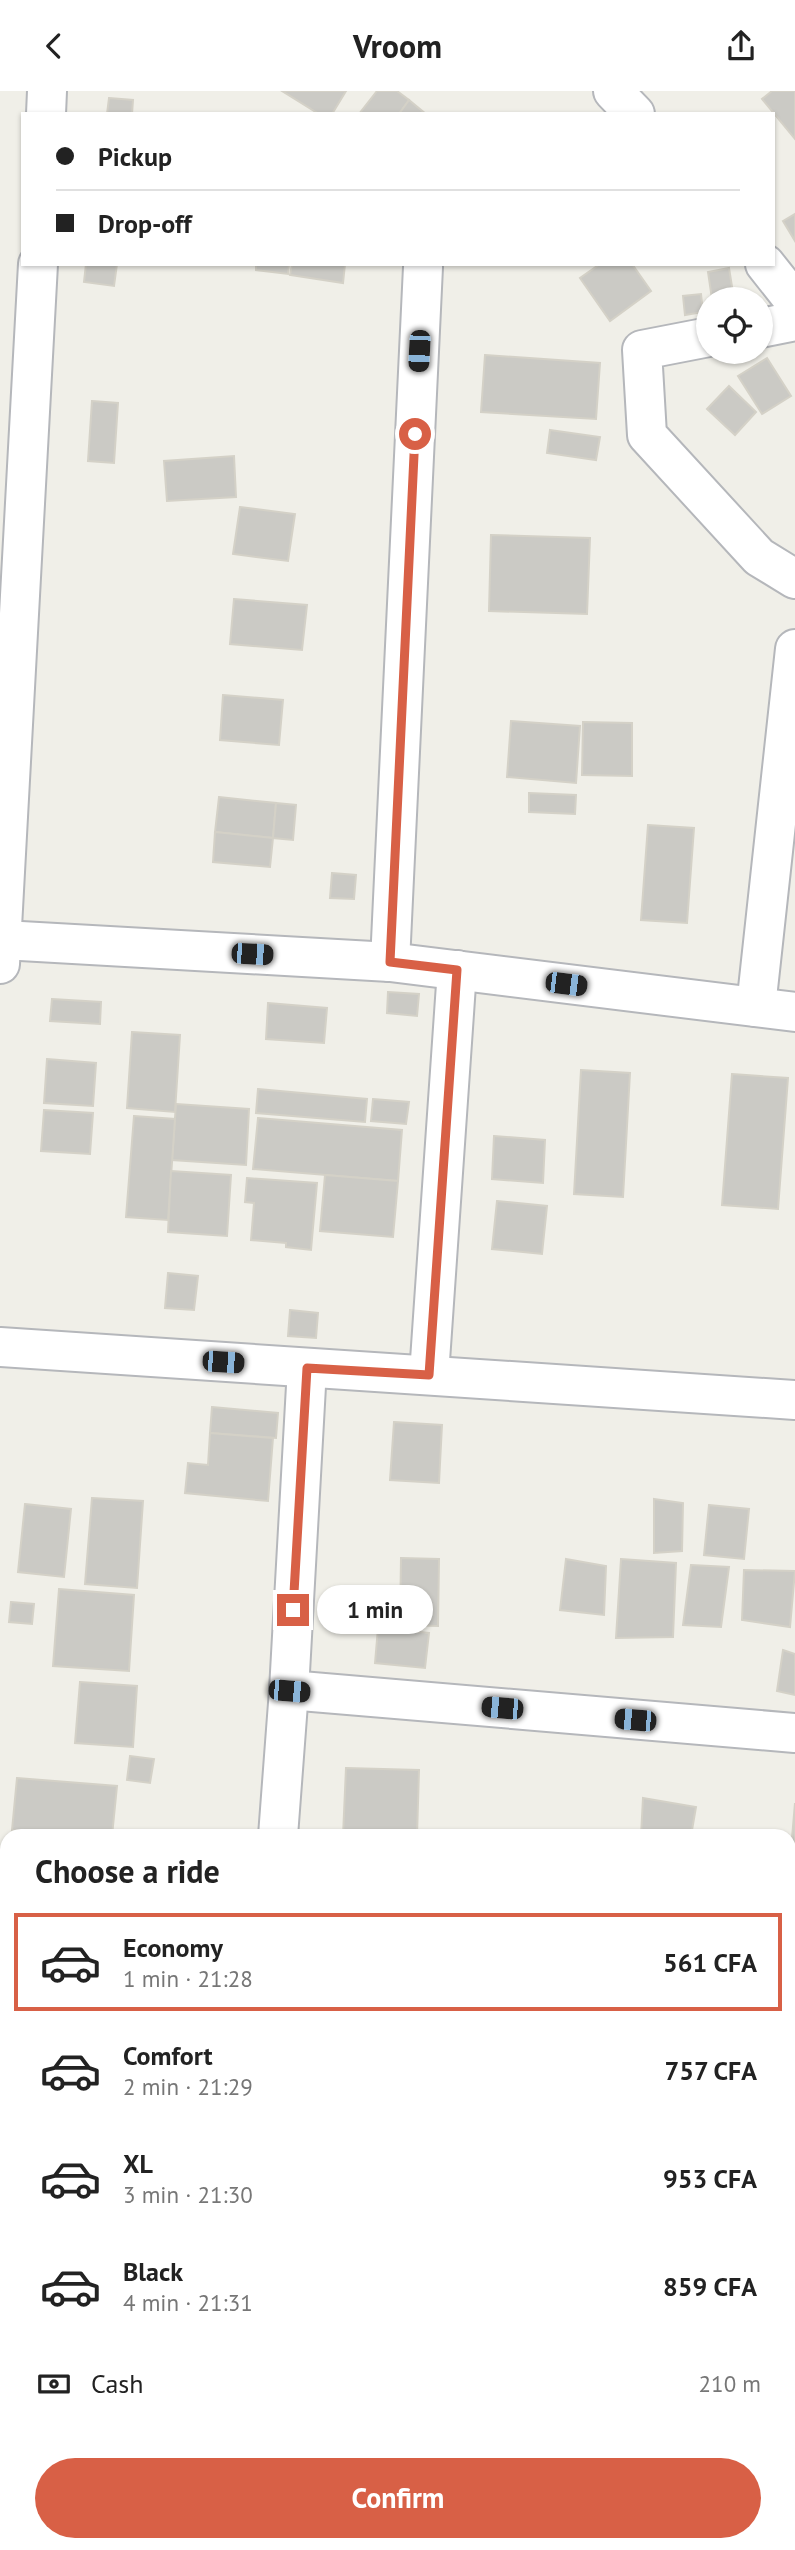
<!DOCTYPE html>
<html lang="en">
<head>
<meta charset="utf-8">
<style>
	:root { --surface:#fff; --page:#f6f6f6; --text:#222; --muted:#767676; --line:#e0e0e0; --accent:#d86046 }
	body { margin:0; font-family:"PT Sans",sans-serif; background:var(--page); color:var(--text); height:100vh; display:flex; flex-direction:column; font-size:26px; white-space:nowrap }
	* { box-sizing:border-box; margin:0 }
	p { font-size:23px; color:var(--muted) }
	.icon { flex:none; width:38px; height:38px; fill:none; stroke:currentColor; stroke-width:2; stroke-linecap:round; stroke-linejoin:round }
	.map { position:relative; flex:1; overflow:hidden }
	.panel { position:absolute; left:0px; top:1738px; width:796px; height:723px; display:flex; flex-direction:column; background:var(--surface); border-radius:21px 21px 0 0; box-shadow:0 2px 5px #0004 }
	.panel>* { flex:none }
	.hud { position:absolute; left:21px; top:21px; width:754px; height:154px; border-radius:0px; box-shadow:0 2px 5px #0004; display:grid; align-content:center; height:154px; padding:0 35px; background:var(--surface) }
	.tools { position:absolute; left:696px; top:196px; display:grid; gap:14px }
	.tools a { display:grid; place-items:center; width:77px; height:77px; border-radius:50%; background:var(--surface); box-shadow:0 2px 5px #0004; font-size:35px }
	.end { position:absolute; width:32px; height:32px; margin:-16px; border:9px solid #d86046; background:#fff; box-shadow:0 0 0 4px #fff }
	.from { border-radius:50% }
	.bubble { position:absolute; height:49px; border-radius:24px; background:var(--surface); box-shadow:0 2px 5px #0004; font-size:23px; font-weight:700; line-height:49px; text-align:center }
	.car { position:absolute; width:21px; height:42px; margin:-21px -10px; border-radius:9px; box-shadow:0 0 5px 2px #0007; background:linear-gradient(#222 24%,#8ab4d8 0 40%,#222 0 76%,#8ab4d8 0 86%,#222 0) }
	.hud b { display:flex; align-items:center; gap:24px; height:66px; font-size:26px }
	.hud b+b { border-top:2px solid var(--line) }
	.hud i { width:18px; height:18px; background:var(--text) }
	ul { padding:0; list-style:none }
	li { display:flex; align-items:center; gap:21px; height:98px; margin:0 14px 10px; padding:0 21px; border:4px solid transparent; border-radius:0px }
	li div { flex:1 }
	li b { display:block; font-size:26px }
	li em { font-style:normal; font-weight:700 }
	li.selected { border-color:var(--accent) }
	li>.icon { width:63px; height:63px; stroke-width:1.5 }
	h2 { padding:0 35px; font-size:32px; line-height:84px }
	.pay { display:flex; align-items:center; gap:18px; height:77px; padding:0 35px; font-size:26px }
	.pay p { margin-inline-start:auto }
	.button { display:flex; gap:14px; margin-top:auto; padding:14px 35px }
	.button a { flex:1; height:80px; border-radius:42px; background:var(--accent); color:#fff; font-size:28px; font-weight:700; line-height:80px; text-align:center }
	header { display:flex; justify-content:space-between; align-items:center; height:91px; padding:0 35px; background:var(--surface); font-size:32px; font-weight:700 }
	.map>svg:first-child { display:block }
</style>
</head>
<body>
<header><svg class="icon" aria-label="back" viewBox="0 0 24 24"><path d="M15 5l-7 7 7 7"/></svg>Vroom<svg class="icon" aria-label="share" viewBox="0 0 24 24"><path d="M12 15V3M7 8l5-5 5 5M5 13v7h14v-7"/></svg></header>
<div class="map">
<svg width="795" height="2459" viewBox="0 0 795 2459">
	<rect width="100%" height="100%" fill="#f0efe8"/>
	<!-- building -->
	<g fill="#cbcac5" stroke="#d4d1c7" stroke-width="2">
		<path d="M 282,0 L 346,0 L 332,23 L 319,23 Z"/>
		<path d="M 377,0 L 397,0 L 409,9 L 399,23 L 359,23 Z"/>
		<path d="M 772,0 L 795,0 L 795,48 L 762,8 Z"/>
		<path d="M 109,7 L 133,9 L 132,23 L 107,23 Z"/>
		<path d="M 409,9 L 426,23 L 399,23 Z"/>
		<path d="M 795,123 L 795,150 L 783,130 Z"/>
		<path d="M 86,173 L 117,173 L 114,195 L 84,191 Z"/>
		<path d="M 256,173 L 289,173 L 288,183 L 256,179 Z"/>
		<path d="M 292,173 L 345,173 L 343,192 L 290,184 Z"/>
		<path d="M 600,173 L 632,173 L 651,200 L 610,230 L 580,187 Z"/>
		<path d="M 729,177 L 734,208 L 712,208 L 708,181 Z"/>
		<path d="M 701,203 L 703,221 L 685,224 L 683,205 Z"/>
		<path d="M 485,264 L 600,272 L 596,328 L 481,321 Z"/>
		<path d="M 767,267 L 791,305 L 762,323 L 738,285 Z"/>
		<path d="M 729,295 L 756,321 L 735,344 L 707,318 Z"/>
		<path d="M 92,310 L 118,312 L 114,372 L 88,370 Z"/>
		<path d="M 550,339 L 600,346 L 596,369 L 547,362 Z"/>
		<path d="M 234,365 L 236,406 L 167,410 L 164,370 Z"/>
		<path d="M 240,416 L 295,423 L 288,470 L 233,463 Z"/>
		<path d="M 491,444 L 590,447 L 587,523 L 489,520 Z"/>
		<path d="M 234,508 L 307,514 L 302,559 L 230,553 Z"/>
		<path d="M 223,604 L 283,609 L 279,654 L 220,649 Z"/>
		<path d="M 511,630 L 580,635 L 576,692 L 507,686 Z"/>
		<path d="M 583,631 L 632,632 L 632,685 L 582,684 Z"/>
		<path d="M 529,702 L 576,704 L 575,723 L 529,721 Z"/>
		<path d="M 219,706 L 276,712 L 273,747 L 215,741 Z"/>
		<path d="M 276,712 L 296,714 L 293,749 L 273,747 Z"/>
		<path d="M 648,734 L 694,737 L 687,832 L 641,829 Z"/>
		<path d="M 215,741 L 273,747 L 270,776 L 213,771 Z"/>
		<path d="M 332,782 L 356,784 L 354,808 L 330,807 Z"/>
		<path d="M 388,901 L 419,903 L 417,925 L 387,922 Z"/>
		<path d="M 52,908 L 101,911 L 100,933 L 50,930 Z"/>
		<path d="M 268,912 L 327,917 L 324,952 L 266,948 Z"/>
		<path d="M 132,941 L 180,944 L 175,1021 L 127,1017 Z"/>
		<path d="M 47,968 L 96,972 L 93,1015 L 44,1012 Z"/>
		<path d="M 581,979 L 630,982 L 623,1106 L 574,1103 Z"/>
		<path d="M 732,983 L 788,987 L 778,1118 L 722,1114 Z"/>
		<path d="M 258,998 L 367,1008 L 365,1031 L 256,1022 Z"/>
		<path d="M 373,1008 L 409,1011 L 406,1033 L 371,1030 Z"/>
		<path d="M 176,1013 L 249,1018 L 246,1074 L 172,1069 Z"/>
		<path d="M 44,1019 L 93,1022 L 90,1063 L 41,1060 Z"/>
		<path d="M 134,1025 L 175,1028 L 168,1129 L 126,1126 Z"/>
		<path d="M 258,1027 L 402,1039 L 398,1090 L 253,1078 Z"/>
		<path d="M 494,1045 L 545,1049 L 543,1092 L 492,1088 Z"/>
		<path d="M 171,1080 L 231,1084 L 227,1145 L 168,1141 Z"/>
		<path d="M 325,1084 L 398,1090 L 393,1146 L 320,1140 Z"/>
		<path d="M 247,1087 L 317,1092 L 311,1159 L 286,1156 L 286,1152 L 251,1149 L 254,1112 L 245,1111 Z"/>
		<path d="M 497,1110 L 547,1115 L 542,1163 L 492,1158 Z"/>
		<path d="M 168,1182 L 198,1185 L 194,1219 L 165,1217 Z"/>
		<path d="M 290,1219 L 318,1222 L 316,1247 L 288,1245 Z"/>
		<path d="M 212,1316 L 278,1322 L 276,1347 L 210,1342 Z"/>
		<path d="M 394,1331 L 442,1334 L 439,1392 L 390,1389 Z"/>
		<path d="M 210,1342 L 273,1347 L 268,1410 L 185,1402 L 188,1372 L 208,1374 Z"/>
		<path d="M 92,1407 L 143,1410 L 137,1497 L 85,1493 Z"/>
		<path d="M 654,1408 L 683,1412 L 682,1460 L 654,1462 Z"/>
		<path d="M 25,1413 L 71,1418 L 64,1486 L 18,1481 Z"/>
		<path d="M 709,1414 L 749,1418 L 744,1468 L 704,1464 Z"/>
		<path d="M 401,1467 L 439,1468 L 438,1535 L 400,1534 Z"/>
		<path d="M 566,1468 L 606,1475 L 604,1524 L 560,1519 Z"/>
		<path d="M 621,1468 L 676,1472 L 673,1546 L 616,1547 Z"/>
		<path d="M 691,1474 L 729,1476 L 721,1536 L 683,1534 Z"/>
		<path d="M 744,1479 L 795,1480 L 790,1536 L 742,1529 Z"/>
		<path d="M 59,1498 L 134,1504 L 129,1580 L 53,1575 Z"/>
		<path d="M 11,1511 L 34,1513 L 32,1533 L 9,1531 Z"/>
		<path d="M 378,1537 L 429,1542 L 425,1577 L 375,1572 Z"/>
		<path d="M 783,1559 L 795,1563 L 795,1604 L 777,1600 Z"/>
		<path d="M 80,1591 L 137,1595 L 133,1656 L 75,1652 Z"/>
		<path d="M 130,1665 L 154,1668 L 150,1692 L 127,1689 Z"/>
		<path d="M 346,1677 L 419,1679 L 417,1745 L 343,1745 Z"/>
		<path d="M 17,1687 L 117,1695 L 112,1745 L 12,1739 Z"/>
		<path d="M 643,1707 L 696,1716 L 691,1745 L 641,1745 Z"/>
		<path d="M 795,1712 L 795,1783 L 789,1782 Z"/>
		<path d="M 5,2319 L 7,2319 L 7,2347 L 3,2347 Z"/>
		<rect x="0" y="2388" width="7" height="61"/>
		<path d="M 731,2454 L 788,2454 L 787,2459 L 730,2459 Z"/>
	</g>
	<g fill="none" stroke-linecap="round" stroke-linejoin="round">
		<!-- minor casing -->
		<g stroke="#b5b7bb" stroke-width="42">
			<g id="minor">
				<path d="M 613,0 L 635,23"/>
				<path d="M 46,23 L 47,0"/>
				<path d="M 765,173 L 795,211"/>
				<path d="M 761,237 L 795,230"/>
				<path d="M 709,246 L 642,259 L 647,344 L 759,466 L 795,488"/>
				<path d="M 3,849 L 390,871 L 795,921"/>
				<path d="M 390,871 L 423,176"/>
				<path d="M 0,873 L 38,173"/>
				<path d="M 756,916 L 795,558"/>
				<path d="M 0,1256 L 795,1309"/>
				<path d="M 429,1284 L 457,879"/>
				<path d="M 289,1599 L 795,1642"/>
				<path d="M 278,1745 L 289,1599 L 307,1277"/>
				<path d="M 789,1951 L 795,1952"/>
				<path d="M 789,2270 L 795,2271"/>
				<path d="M 225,2459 L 225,2454"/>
			</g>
		</g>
		<!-- minor -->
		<use href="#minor" stroke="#fff" stroke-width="38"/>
	</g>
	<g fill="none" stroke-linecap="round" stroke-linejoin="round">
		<!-- route -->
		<path stroke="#d86046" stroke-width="9" d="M 293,1519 L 307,1277 L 429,1284 L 457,879 L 390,871 L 415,343"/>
	</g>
</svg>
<div class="tools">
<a><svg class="icon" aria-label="locate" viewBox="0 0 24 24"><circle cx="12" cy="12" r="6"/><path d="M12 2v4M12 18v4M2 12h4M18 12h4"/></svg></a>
</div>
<i class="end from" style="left:415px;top:343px"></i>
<i class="end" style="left:293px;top:1519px"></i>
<div class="bubble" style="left:317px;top:1494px;width:116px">1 min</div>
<i class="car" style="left:419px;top:260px;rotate:183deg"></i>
<i class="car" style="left:252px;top:863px;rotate:93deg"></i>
<i class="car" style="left:566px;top:893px;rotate:97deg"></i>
<i class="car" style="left:223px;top:1271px;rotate:94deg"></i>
<i class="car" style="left:289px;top:1600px;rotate:95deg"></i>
<i class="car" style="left:502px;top:1617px;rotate:275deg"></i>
<i class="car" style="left:635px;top:1629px;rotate:275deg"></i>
<div class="hud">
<b><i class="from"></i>Pickup</b>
<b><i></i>Drop-off</b>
</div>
<section class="panel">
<h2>Choose a ride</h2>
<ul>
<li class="selected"><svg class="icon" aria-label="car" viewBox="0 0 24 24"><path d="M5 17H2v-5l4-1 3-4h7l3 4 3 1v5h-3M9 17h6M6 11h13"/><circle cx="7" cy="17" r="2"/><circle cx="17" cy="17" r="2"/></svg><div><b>Economy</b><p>1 min · 21:28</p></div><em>561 CFA</em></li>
<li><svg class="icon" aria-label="car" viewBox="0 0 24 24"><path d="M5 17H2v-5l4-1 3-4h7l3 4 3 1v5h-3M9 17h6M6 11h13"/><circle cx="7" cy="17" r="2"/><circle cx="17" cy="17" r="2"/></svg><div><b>Comfort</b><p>2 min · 21:29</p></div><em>757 CFA</em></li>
<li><svg class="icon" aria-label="car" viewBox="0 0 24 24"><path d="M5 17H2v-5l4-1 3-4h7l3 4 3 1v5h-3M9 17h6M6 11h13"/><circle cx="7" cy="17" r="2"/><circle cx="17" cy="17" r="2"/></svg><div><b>XL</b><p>3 min · 21:30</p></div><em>953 CFA</em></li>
<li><svg class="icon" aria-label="car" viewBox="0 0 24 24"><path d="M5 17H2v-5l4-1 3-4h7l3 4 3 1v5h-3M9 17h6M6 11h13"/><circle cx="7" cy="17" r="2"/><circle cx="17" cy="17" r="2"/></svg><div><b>Black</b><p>4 min · 21:31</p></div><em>859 CFA</em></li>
</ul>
<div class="pay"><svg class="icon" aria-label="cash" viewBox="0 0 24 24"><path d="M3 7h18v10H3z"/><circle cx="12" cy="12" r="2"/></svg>Cash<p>210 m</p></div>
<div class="button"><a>Confirm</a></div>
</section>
</div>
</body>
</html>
